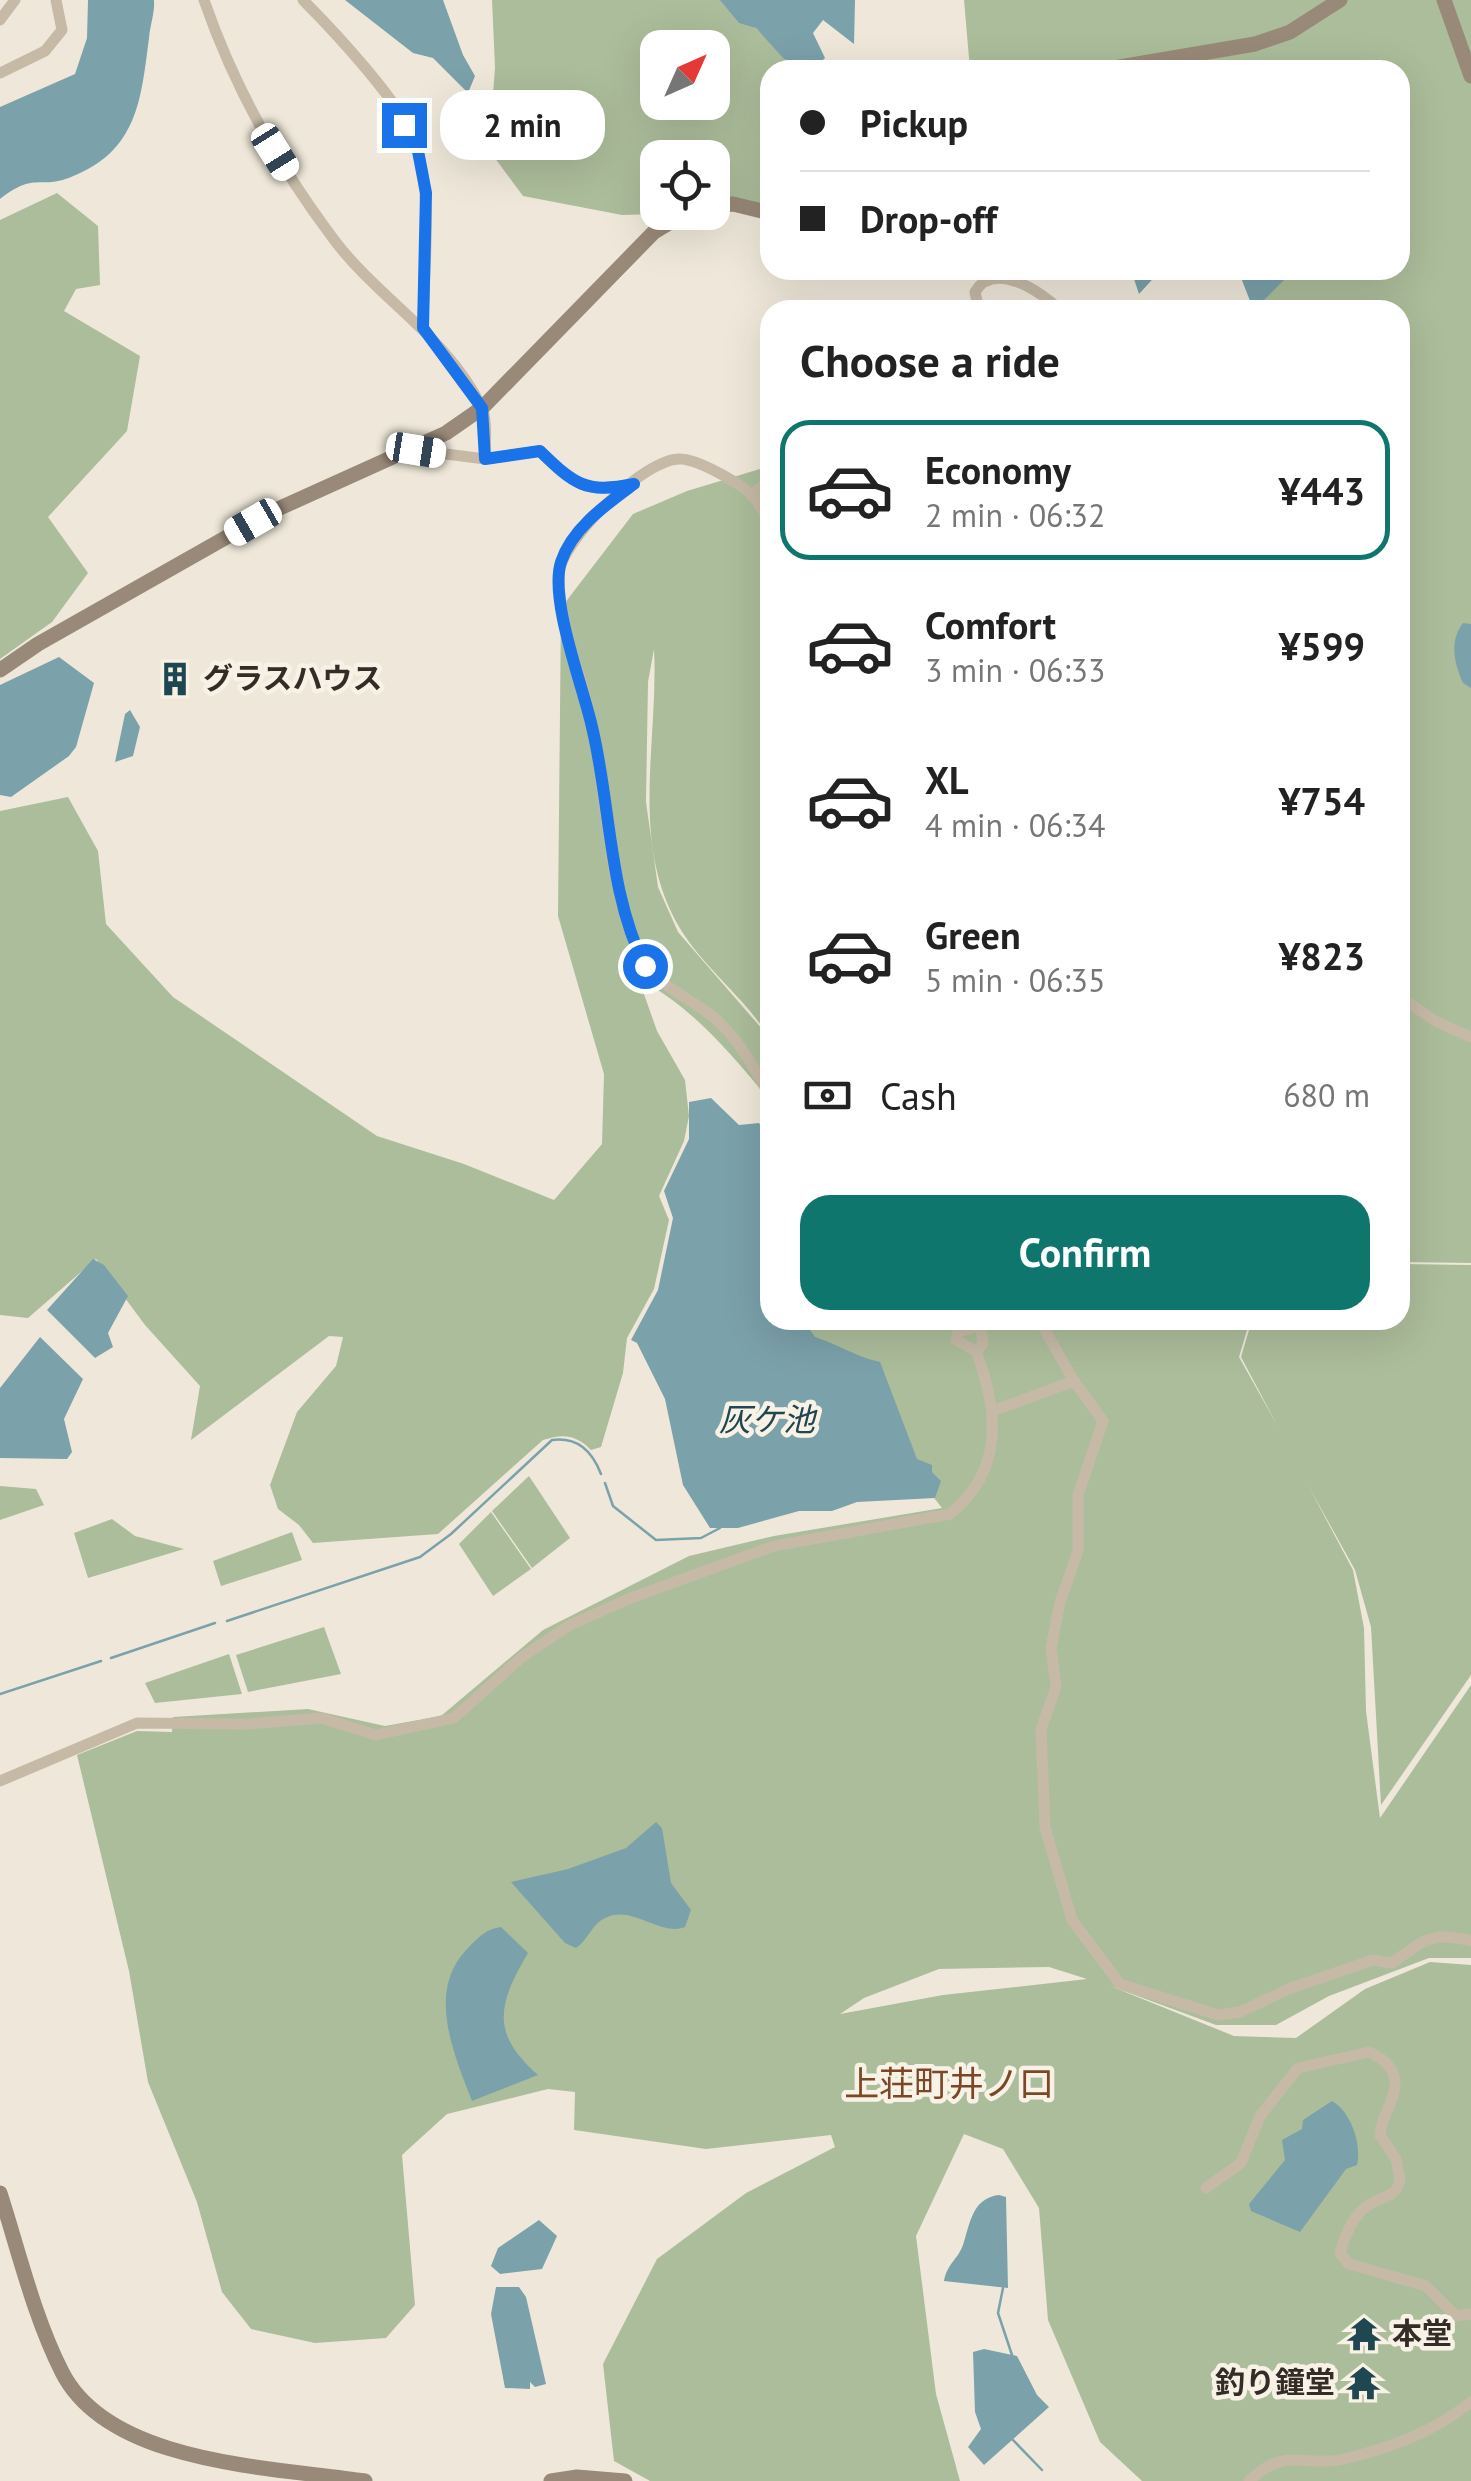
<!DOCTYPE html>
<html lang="en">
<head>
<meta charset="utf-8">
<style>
	:root { --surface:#fff; --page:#f6f6f6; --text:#222; --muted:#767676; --line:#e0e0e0; --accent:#0f766e }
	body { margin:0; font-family:"PT Sans","Noto Sans JP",sans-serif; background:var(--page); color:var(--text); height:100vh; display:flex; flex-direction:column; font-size:38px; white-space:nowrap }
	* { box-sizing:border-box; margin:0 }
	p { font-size:32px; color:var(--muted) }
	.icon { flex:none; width:55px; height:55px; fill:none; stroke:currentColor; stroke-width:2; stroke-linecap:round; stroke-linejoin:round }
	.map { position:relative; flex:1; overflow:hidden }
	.drawer { position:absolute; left:760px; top:300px; width:650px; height:1030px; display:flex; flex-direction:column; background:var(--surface); border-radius:30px; box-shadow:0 10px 40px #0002 }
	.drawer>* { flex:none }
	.hud { position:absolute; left:760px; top:60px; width:650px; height:220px; border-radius:30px; box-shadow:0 10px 40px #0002; display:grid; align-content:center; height:220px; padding:0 40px; background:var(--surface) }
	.needle { width:65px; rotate:45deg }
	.fabs { position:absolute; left:640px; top:30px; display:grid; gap:20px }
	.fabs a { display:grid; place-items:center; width:90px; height:90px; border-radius:20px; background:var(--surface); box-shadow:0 10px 40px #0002; font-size:50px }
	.end { position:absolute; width:45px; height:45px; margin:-22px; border:12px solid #1a73e8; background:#fff; box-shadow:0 0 0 5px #fff }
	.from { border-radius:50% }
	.bubble { position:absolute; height:70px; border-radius:30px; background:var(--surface); box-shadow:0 10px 40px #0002; font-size:32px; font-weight:700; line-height:70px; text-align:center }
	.car { position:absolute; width:30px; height:60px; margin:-30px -15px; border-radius:12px; box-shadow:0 0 8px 2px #0007; background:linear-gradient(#fff 24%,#345 0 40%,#fff 0 76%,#345 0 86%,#fff 0) }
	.hud b { display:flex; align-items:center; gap:35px; height:95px; font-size:38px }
	.hud b+b { border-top:2px solid var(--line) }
	.hud i { width:25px; height:25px; background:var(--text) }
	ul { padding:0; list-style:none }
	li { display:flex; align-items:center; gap:30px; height:140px; margin:0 20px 15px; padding:0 20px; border:5px solid transparent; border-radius:30px }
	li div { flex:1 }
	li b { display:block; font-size:38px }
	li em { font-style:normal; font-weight:700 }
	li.active { border-color:var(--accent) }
	li>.icon { width:90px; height:90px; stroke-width:1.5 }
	h2 { padding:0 40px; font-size:45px; line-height:120px }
	.pay { display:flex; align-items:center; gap:25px; height:110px; padding:0 40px; font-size:38px }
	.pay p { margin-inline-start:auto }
	.cta { display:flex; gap:20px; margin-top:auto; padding:20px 40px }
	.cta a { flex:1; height:115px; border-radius:30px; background:var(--accent); color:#fff; font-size:40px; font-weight:700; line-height:115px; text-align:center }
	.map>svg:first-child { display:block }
</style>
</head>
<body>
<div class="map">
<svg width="1471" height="2481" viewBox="0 0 1471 2481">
	<rect width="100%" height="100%" fill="#efe8da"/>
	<!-- green -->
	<g fill="#acbd9b" fill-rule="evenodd">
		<path d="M 492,0 L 728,0 L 798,70 L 770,70 L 770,205 L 713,212 L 712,158 L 658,158 L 658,212 L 694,213 L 622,215 L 523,196 L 489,150 L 495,67 ZM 658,48 L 712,48 L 712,102 L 658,102 Z"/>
		<path d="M 964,0 L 1471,0 L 1471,1263 L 1400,1262 L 1400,310 L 1263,310 L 1266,270 L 1400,270 L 1400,70 L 970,70 Z"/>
		<path d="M 57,193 L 98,226 L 100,285 L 76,289 L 64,311 L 140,356 L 127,431 L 48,517 L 88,573 L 52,622 L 0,659 L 0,220 Z"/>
		<path d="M 770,466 L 770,1101 C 736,1059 688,1002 639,980 L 657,1031 L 685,1080 L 689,1116 L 684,1141 L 659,1196 L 669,1220 L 654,1289 L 627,1338 L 623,1373 L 601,1447 L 591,1450 C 575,1434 563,1434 543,1440 L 438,1534 L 313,1543 L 299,1525 L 278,1509 L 270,1485 L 297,1412 L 336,1366 L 343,1337 L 329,1336 L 191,1440 L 200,1386 L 145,1325 L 96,1259 L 28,1318 L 0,1315 L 0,811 L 68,797 L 98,851 L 106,924 L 173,997 L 377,1136 L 464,1164 L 554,1200 L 602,1144 L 604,1074 L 558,916 L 561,608 L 633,514 L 687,491 ZM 654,649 C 659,742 628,844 681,930 C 704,968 745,998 769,1037 L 678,932 L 658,887 L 646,802 L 648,682 Z"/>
		<path d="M 1400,1264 L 1471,1265 L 1471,1675 L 1381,1805 L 1371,1627 L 1355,1570 L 1308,1485 L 1353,1570 L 1364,1628 L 1366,1711 L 1380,1818 L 1471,1685 L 1471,1958 L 1429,1958 L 1329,1996 L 1276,2025 L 1216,2025 L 1108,1985 L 1234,2036 L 1296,2038 L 1365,1989 L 1430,1962 L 1471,1965 L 1471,2481 L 1142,2481 L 1100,2442 L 1048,2320 L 1039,2208 L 1003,2149 L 964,2134 L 916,2236 L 936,2394 L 960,2481 L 650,2481 L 614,2461 L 603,2364 L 657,2259 L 746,2193 L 835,2147 L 831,2135 L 706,2149 L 574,2130 L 575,2092 L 548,2089 L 447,2114 L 402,2155 L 415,2305 L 386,2338 L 315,2343 L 251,2329 L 222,2292 L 197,2202 L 148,2082 L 129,1971 L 77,1755 L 137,1731 L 172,1732 L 173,1717 L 308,1709 L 385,1726 L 441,1716 L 543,1630 L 689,1556 L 774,1536 L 942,1508 L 814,1345 L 799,1320 L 1250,1320 L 1239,1357 L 1277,1425 L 1241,1357 L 1252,1320 L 1400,1320 ZM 1049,1967 L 1087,1979 L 943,1995 L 840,2014 L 864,1998 L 939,1969 Z"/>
		<path d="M 529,1476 L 570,1538 L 532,1568 L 492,1511 Z"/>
		<path d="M 0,1486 L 36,1489 L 44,1505 L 0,1520 Z"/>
		<path d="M 491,1512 L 531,1569 L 493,1596 L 459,1544 Z"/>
		<path d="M 112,1519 L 135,1536 L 184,1549 L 88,1578 L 74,1533 Z"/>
		<path d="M 292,1532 L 302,1560 L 221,1586 L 213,1561 Z"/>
		<path d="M 324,1627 L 341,1674 L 248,1692 L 236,1655 Z"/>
		<path d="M 229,1654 L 242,1694 L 155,1703 L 145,1683 Z"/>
	</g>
	<!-- water -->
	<g fill="#7ba1aa">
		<path d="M 88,0 L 154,0 C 155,13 150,25 149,38 C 141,99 138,151 71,177 C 39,190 36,171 0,199 L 0,107 L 75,74 L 87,38 Z"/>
		<path d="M 345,0 L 443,0 L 463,55 L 475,76 L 468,93 L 433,58 L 413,53 Z"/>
		<path d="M 720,0 L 855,0 L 854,44 L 823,20 L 813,33 L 825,58 L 814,68 L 784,59 L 756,28 L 739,23 Z"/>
		<path d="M 1131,270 L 1161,270 L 1139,294 Z"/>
		<path d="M 1238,270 L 1286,270 L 1286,278 L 1257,307 L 1252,306 Z"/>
		<path d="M 1463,623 L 1471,624 L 1471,688 L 1463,683 C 1454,663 1449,641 1463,623 Z"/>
		<path d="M 59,657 L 94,683 L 76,747 L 69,756 L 11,797 L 0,795 L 0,685 Z"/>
		<path d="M 130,710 L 140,727 L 133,756 L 115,762 L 125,714 Z"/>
		<path d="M 711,1098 L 739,1125 L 759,1123 L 770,1140 L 770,1320 L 803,1320 L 815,1337 C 838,1344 856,1357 880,1362 L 917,1459 L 932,1465 L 932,1472 L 941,1481 L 935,1498 L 857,1502 L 832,1511 L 799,1511 L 738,1528 L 710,1528 L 683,1485 L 665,1399 L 637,1343 L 631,1340 L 658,1290 L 673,1218 L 664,1191 L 689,1139 L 689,1102 Z"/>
		<path d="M 93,1259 L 104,1265 L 128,1296 L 108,1333 L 113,1347 L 95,1358 L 47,1310 Z"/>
		<path d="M 40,1337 L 83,1379 L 64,1419 L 72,1452 L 67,1459 L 0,1458 L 0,1388 Z"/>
		<path d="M 656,1822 L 662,1828 L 671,1883 L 691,1910 L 685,1927 C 660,1937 632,1904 605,1918 C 592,1924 588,1940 576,1948 L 565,1943 L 511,1882 L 568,1869 L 626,1848 Z"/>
		<path d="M 501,1927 L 528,1953 C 498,2004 490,2033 538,2075 L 472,2101 C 454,2054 425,1990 469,1947 C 479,1937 486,1929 501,1927 Z"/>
		<path d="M 1332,2101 C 1351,2112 1362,2144 1357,2165 L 1346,2169 L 1300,2232 L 1251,2211 L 1249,2204 L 1285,2160 L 1282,2140 L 1302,2129 L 1303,2120 Z"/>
		<path d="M 999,2195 L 1006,2197 L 1008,2288 L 944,2281 C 947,2264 958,2259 963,2245 C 970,2224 972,2198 999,2195 Z"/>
		<path d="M 539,2220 L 557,2236 L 542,2269 L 500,2274 L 491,2266 L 498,2248 Z"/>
		<path d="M 496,2287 L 519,2287 L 526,2297 L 546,2384 L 535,2387 L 530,2382 L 530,2389 L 505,2388 L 491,2314 Z"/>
		<path d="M 984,2349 L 1017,2356 L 1037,2395 L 1049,2407 L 984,2465 L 968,2447 L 981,2429 L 975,2412 L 973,2352 Z"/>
	</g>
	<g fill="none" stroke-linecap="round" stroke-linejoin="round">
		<!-- stream -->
		<g stroke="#7ba1aa" stroke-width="2.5">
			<path d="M 605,1483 L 613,1506 L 656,1540 L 701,1538 L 720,1528"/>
			<path d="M 227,1621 L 420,1557 L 451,1534 L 552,1440 C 578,1437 592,1451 601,1474"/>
			<path d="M 111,1658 L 215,1623"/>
			<path d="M 0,1694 L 101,1661"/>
			<path d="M 1003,2288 L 998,2313 L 1013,2358"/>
			<path d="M 1013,2440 L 1042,2470"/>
		</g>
		<!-- street -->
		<g stroke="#c6baa7" stroke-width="11">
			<path d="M 204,0 C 234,87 279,167 335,241 C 379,299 448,338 481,406 C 488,420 485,443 485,459"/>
			<path d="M 303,0 C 333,30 405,107 416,144 C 434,202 423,269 423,328"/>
			<path d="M 0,20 L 15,0"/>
			<path d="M 0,73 L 45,51 L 62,30 L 56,0"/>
			<path d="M 979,310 L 975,292 C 993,260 1041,291 1060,310"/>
			<path d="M 415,450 L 485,459 L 540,451 C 572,483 584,494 631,485"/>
			<path d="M 752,494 L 770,481"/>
			<path d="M 770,524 C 765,515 760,505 754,498 C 743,484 699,460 681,459 C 647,456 561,540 559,574 C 558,628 584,677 593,730 C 606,800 609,879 635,946 C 649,983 684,994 712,1016 C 737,1036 755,1069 770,1096"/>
			<path d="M 1400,997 L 1437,1022 L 1471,1037"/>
			<path d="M 1039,1320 L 1074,1381"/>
			<path d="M 995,1410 L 1074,1381 L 1103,1421 L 1078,1495 L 1078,1551 L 1060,1602 L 1051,1648 L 1056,1687 L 1041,1729 L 1045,1827 L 1072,1920 L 1120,1984 L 1218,2015 L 1240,2012 L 1291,1988 L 1373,1960 L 1392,1963 C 1425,1940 1430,1931 1471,1941"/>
			<path d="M 0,1781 L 137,1723 L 247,1724 L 321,1718 L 376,1735 L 454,1718 L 522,1657 L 570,1625 L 631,1598 L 774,1546 L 950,1514 C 1005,1470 998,1409 976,1351 L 956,1340 L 958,1332 L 981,1325 L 983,1344 L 976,1351"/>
			<path d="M 1206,2188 L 1241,2163 L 1260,2116 L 1298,2068 L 1369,2052 C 1420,2075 1380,2110 1380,2135 L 1396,2159 L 1400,2180 C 1396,2198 1382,2196 1370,2204 C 1353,2214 1345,2235 1340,2253 L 1349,2264 L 1426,2286 L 1456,2316 L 1471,2314"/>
			<path d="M 1249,2481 C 1287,2445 1303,2468 1344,2459 C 1390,2448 1434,2432 1471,2402"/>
		</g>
		<!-- secondary -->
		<g stroke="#998978" stroke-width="15">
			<path d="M 1444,0 L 1471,76"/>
			<path d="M 1102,70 L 1255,44 L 1290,32 L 1340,0"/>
			<path d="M 712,206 L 733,204 L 770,213"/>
			<path d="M 0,670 L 38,644 L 271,512 L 446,433 L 482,408 L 654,232 L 687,212"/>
			<path d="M 0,2193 C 19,2252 34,2317 62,2372 C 109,2465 274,2467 365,2481"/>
			<path d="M 551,2481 L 577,2477 L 625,2481"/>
		</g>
	</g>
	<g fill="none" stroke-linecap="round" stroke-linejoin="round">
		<!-- route -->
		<path stroke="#1a73e8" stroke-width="12" d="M 404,125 L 417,146 L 426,193 L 423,328 L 482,408 L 485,459 L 540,451 C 574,484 585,494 634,484 C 607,504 572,528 561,562 C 549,600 583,686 592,727 C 611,805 608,893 645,966"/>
	</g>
	<!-- icons -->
	<defs>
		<g id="building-bare" transform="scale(2.7)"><path d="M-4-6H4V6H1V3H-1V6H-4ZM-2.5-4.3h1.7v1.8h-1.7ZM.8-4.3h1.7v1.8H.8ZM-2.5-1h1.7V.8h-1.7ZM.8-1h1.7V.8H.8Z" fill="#204651" stroke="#f7f2e5" stroke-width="2.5" paint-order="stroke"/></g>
		<g id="temple-bare" transform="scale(2.7)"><path d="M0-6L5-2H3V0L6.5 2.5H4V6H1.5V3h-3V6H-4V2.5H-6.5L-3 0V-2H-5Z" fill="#204651" stroke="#f7f2e5" stroke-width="2.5" paint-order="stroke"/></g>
	</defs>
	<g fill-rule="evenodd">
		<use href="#building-bare" x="175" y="679"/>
		<use href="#temple-bare" x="1364" y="2334"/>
		<use href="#temple-bare" x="1363" y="2383"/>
	</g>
	<g text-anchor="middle" stroke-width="9" stroke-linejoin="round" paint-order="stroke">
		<!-- poi labels -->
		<g font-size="30" font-weight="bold" fill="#332c27" stroke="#f7f2e5" text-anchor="start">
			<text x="203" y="689">グラスハウス</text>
			<text x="1392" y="2344">本堂</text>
			<text x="1335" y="2393" text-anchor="end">釣り鐘堂</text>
		</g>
		<!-- water labels -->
		<g font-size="32" font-style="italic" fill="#204651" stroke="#f7f2e5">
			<text x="767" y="1431">灰ケ池</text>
		</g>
		<!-- quarter labels -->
		<g font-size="35" fill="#7c4726" stroke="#f7f2e5">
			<text x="949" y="2096">上荘町井ノ口</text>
		</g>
	</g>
</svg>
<div class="fabs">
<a><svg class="needle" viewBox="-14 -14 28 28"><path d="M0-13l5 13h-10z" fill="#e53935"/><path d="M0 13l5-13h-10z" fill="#767676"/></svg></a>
<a><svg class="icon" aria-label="locate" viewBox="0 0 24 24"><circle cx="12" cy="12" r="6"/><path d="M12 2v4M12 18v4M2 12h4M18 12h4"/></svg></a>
</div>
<i class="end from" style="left:645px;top:966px"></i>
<i class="end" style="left:404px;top:125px"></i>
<div class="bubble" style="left:440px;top:90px;width:165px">2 min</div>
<i class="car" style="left:275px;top:152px;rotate:148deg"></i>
<i class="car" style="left:416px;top:450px;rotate:99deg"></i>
<i class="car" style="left:253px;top:522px;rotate:240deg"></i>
<div class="hud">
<b><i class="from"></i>Pickup</b>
<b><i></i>Drop-off</b>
</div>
<section class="drawer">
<h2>Choose a ride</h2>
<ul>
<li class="active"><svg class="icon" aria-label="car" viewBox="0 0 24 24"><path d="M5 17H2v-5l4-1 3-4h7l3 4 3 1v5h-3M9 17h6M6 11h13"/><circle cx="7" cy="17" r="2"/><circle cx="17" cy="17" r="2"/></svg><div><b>Economy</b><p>2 min · 06:32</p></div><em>¥443</em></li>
<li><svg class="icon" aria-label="car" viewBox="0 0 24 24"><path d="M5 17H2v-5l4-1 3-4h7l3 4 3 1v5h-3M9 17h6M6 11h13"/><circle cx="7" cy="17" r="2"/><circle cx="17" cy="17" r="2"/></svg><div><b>Comfort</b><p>3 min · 06:33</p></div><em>¥599</em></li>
<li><svg class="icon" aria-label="car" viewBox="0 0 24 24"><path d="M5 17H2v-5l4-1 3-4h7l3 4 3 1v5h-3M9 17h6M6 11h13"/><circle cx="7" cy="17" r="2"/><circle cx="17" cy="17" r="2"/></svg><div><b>XL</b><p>4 min · 06:34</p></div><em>¥754</em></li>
<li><svg class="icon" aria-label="car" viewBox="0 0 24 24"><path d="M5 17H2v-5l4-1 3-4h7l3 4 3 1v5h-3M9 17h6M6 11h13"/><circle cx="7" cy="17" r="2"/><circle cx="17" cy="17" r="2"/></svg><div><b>Green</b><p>5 min · 06:35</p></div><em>¥823</em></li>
</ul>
<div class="pay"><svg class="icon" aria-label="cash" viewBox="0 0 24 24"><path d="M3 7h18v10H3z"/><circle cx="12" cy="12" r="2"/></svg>Cash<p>680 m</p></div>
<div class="cta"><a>Confirm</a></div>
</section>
</div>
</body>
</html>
